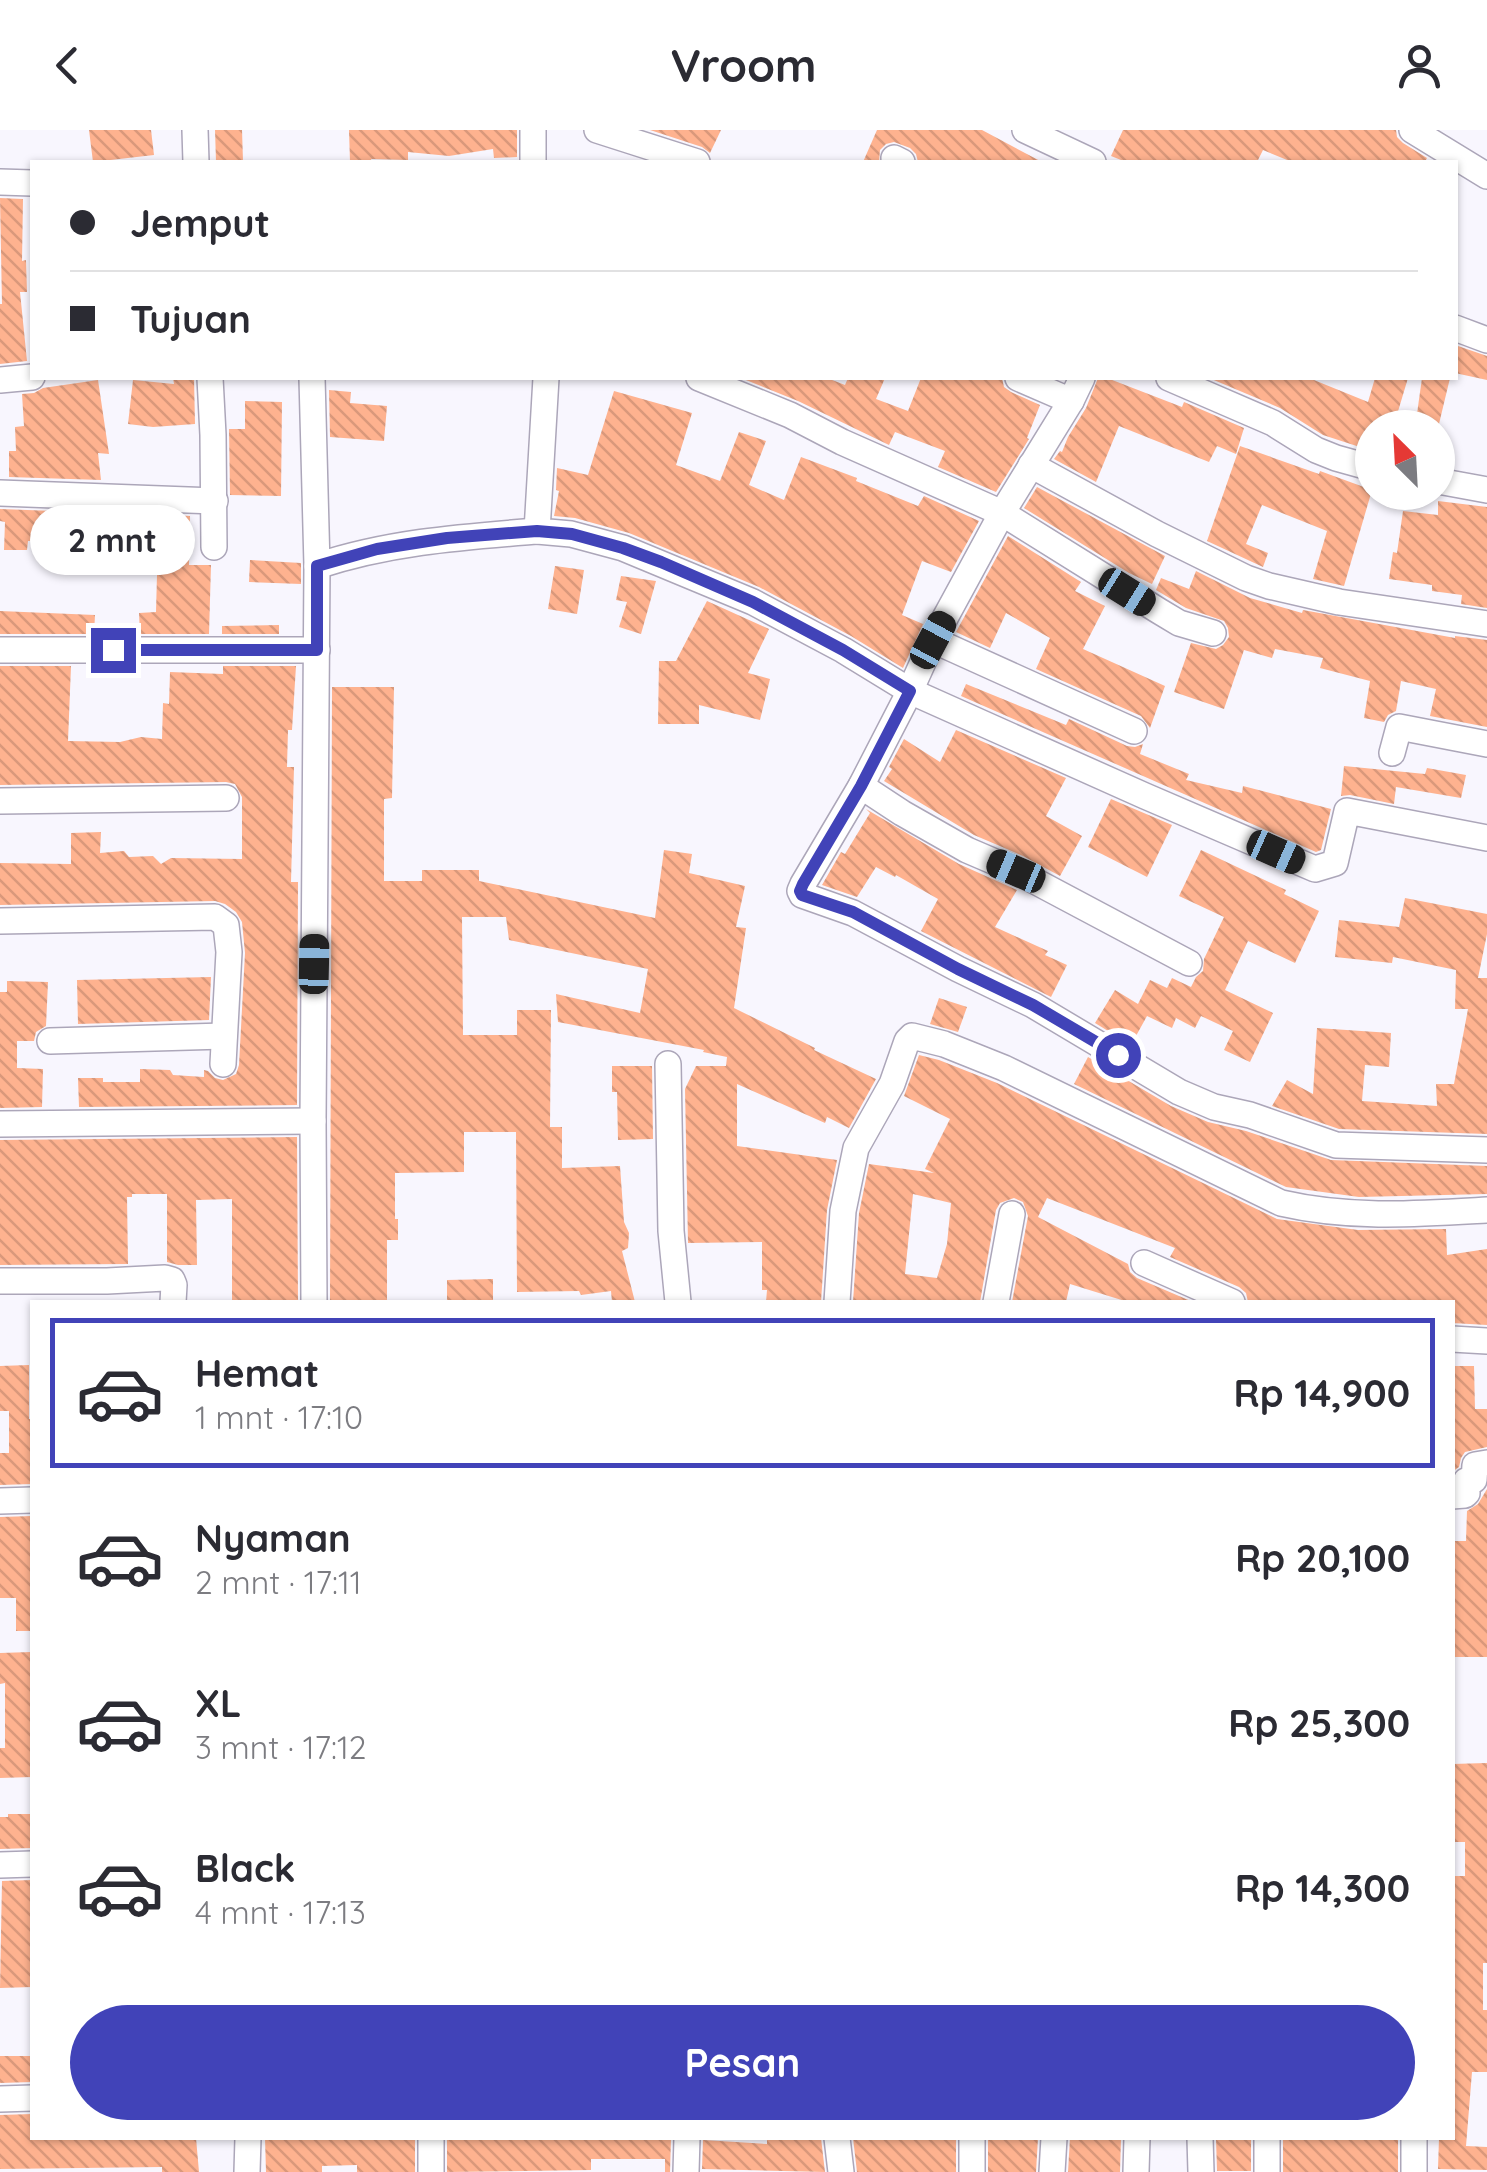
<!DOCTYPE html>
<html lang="id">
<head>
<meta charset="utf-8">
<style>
	:root { --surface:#fff; --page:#f2f2f3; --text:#2b2b33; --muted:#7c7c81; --line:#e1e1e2; --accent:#4143b8 }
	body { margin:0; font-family:Quicksand,sans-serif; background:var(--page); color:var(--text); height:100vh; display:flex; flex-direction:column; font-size:38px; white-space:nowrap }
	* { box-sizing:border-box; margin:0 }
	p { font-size:32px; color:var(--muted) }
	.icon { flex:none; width:55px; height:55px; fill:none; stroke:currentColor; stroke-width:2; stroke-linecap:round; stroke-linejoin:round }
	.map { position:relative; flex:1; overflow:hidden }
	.details { position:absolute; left:30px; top:1170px; width:1425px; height:840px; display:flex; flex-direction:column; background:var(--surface); border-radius:0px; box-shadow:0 2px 8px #0004 }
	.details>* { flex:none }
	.guide { position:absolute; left:30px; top:30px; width:1428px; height:220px; border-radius:0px; box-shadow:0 2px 8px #0004; display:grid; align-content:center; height:220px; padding:0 40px; background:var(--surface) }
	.needle { width:65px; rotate:336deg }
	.controls { position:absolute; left:1355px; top:280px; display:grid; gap:20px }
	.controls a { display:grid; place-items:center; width:100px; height:100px; border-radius:50%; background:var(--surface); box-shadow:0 2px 8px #0004; font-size:50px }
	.end { position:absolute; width:45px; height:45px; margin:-22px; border:12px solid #4143b8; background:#fff; box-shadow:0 0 0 5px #fff }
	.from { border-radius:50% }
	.bubble { position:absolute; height:70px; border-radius:35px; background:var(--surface); box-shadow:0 2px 8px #0004; font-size:32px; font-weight:700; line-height:70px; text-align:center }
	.car { position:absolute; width:30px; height:60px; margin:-30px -15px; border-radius:12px; box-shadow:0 0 8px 2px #0007; background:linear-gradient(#222 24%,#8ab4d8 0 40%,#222 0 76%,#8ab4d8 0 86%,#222 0) }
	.guide b { display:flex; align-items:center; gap:35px; height:95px; font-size:38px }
	.guide b+b { border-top:2px solid var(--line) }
	.guide i { width:25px; height:25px; background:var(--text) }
	ul { padding:18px 0 0; list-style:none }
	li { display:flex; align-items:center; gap:30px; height:150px; margin:0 20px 15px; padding:0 20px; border:5px solid transparent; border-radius:0px }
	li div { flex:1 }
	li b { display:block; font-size:38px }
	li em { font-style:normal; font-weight:700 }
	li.selected { border-color:var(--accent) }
	li>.icon { width:90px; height:90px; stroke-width:1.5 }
	.button { display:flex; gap:20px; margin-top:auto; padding:20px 40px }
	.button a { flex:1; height:115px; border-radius:60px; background:var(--accent); color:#fff; font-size:40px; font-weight:700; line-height:115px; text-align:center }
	header { display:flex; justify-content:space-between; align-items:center; height:130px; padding:0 40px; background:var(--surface); font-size:45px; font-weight:700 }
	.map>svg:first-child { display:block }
</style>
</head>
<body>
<header><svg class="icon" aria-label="back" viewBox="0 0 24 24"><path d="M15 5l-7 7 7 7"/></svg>Vroom<svg class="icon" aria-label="person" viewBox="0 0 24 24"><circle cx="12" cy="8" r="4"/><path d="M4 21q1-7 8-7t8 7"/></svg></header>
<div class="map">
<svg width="1487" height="2042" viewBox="0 0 1487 2042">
	<defs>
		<pattern id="building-back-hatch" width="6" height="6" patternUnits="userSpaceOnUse" patternTransform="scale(2.5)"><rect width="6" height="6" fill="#feb28f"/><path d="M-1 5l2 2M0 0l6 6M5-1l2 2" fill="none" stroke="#d9987b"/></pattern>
	</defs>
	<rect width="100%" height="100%" fill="#f8f6fe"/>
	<!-- building -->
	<g fill="url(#building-back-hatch)" fill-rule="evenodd">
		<path d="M 89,0 L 151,0 L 154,25 L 93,32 Z"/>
		<path d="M 215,0 L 242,0 L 243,32 L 216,32 Z"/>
		<path d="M 349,0 L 517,0 L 517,27 L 494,28 L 493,19 L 449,26 L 408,22 L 408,30 L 371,29 L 372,32 L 350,32 Z"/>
		<path d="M 650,0 L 721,0 L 710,23 L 702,17 Z"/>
		<path d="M 877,0 L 982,0 L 1042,32 L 918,32 L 916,24 L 910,18 L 894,12 L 886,14 L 880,20 L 879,32 L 863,32 Z"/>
		<path d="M 1123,0 L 1396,0 L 1397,7 L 1403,13 L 1427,28 L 1425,32 L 1292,32 L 1263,20 L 1257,32 L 1126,32 L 1111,26 Z"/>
		<path d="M 0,68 L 23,69 L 22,131 L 26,130 L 27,162 L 20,162 L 27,231 L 0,234 L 0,174 L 2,174 Z"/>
		<path d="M 1455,215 L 1487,226 L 1487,250 L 1455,243 Z"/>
		<path d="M 173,248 L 194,248 L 195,294 L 153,297 L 128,294 L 133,250 L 174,254 Z"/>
		<path d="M 741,248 L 827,248 L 845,255 L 848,248 L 885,248 L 876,269 L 908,281 L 921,248 L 1002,248 L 1004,257 L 1011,262 L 1040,275 L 1027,308 L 1029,309 L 996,362 L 938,337 L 945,321 L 895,302 L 889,315 L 798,271 Z"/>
		<path d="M 1098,248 L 1107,248 L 1182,277 L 1184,272 L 1244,298 L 1236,324 L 1217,316 L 1209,332 L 1119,296 L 1096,352 L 1054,329 L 1060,321 L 1062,322 L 1068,307 L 1086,278 Z"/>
		<path d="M 1209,248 L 1309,248 L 1368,272 L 1375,248 L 1408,248 L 1393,298 L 1372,298 L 1372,321 L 1323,305 L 1280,278 Z"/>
		<path d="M 1422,248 L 1450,248 L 1438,298 L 1415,298 Z"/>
		<path d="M 98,250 L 109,324 L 98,323 L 101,350 L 9,347 L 9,321 L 16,321 L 15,297 L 24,296 L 22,264 L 34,263 L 43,258 Z"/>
		<path d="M 329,260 L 351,262 L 350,273 L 387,276 L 384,311 L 330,307 Z"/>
		<path d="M 614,261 L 692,283 L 676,335 L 720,351 L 739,302 L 766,311 L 749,355 L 784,370 L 801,327 L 857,348 L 856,351 L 918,376 L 924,366 L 979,391 L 951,442 L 922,431 L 902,485 L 923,494 L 903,538 L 851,506 L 759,457 L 629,403 L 575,388 L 554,386 L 559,361 L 556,360 L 557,338 L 588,345 Z"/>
		<path d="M 245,271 L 282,272 L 281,366 L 230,365 L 229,299 L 245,299 Z"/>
		<path d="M 1240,316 L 1319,344 L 1320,341 L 1372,360 L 1344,456 L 1313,449 L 1327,401 L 1262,375 L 1246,414 L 1268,423 L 1263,437 L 1207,411 Z"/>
		<path d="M 1037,357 L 1165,426 L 1152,454 L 1129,443 L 1024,378 Z"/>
		<path d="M 1438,371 L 1487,377 L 1487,478 L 1461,474 L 1462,465 L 1432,461 L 1432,455 L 1389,449 L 1393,422 L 1397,423 L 1403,381 L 1438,385 Z"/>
		<path d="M 0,379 L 190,386 L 189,435 L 211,435 L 209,504 L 140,504 L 139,483 L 156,482 L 158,408 L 123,407 L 124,434 L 96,434 L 96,420 L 61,421 L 61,411 L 28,411 L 27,420 L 4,420 L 5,392 L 0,391 Z"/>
		<path d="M 1008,406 L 1081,452 L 1075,461 L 1105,476 L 1083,519 L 1165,556 L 1150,598 L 1141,586 L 1036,539 L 1050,508 L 1006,483 L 990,518 L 956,502 Z"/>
		<path d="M 250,430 L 301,433 L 301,454 L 249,452 Z"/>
		<path d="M 555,436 L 584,440 L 577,484 L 548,479 Z"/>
		<path d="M 1196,441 L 1250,468 L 1302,483 L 1303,480 L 1455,508 L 1455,506 L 1487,510 L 1487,597 L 1430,586 L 1436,559 L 1401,551 L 1396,581 L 1388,585 L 1384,592 L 1364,588 L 1370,551 L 1320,538 L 1323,528 L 1275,519 L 1272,528 L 1244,520 L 1224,579 L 1174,562 L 1191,513 L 1216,519 L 1223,515 L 1229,507 L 1228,498 L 1224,491 L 1186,478 L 1156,460 L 1161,448 L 1189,459 Z"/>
		<path d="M 621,446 L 656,451 L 641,504 L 619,497 L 627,472 L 616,470 Z"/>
		<path d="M 707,471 L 769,499 L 748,543 L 770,549 L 760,590 L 699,575 L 699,594 L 658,594 L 659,531 L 676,531 Z"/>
		<path d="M 0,481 L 95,485 L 94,504 L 0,504 Z"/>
		<path d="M 279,495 L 279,504 L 222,504 L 222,496 Z"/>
		<path d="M 0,536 L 71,536 L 68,611 L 120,612 L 141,607 L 162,609 L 163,573 L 169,574 L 170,542 L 223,544 L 223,536 L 296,536 L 292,600 L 288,600 L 287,637 L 294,637 L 291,752 L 298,752 L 297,975 L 79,977 L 78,948 L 103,948 L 103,952 L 140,952 L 140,939 L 170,940 L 173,945 L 204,947 L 204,940 L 208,941 L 215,948 L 223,950 L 236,944 L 239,935 L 245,823 L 242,792 L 236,782 L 225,774 L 215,771 L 0,775 L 0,733 L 71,734 L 71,703 L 101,702 L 100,723 L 124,721 L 129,727 L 153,726 L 161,734 L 171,728 L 242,729 L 242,667 L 235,654 L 226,652 L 0,655 Z"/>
		<path d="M 966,554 L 1066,595 L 1069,589 L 1127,616 L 1135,617 L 1143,614 L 1140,624 L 1189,644 L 1186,650 L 1242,663 L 1243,656 L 1331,679 L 1321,720 L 1316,722 L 961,566 Z"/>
		<path d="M 332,557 L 394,557 L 392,668 L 384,669 L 384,751 L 422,751 L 422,740 L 479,740 L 479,751 L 655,788 L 664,720 L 692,724 L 689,743 L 745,756 L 736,797 L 746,798 L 734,878 L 815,918 L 814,920 L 876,949 L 849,998 L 827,987 L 825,993 L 737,954 L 737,1016 L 837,1030 L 827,1080 L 821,1172 L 766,1172 L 767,1160 L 762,1160 L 762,1112 L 688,1113 L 685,959 L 696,936 L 726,936 L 727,927 L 703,922 L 704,920 L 558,892 L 556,864 L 640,883 L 648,839 L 509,810 L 506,787 L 462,787 L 463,905 L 517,905 L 517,880 L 551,880 L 550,997 L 562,997 L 562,1038 L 620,1036 L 624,1092 L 629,1103 L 628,1118 L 622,1121 L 635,1172 L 612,1172 L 611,1161 L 581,1165 L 579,1161 L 517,1162 L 516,1002 L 464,1002 L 464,1042 L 395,1043 L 395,1089 L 398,1089 L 398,1110 L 387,1110 L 387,1172 L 330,1172 Z"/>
		<path d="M 956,600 L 1066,648 L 1046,686 L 1082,706 L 1060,746 L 1023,726 L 974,705 L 884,651 L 892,639 L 889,637 L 904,609 L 940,632 Z"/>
		<path d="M 1344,636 L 1425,644 L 1427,638 L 1466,645 L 1461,668 L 1396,657 L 1394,674 L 1350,665 L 1341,666 Z"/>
		<path d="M 1111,669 L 1172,695 L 1147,747 L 1088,717 Z"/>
		<path d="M 866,679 L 959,734 L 1017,760 L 995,797 L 1048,821 L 1045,825 L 1067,835 L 1051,867 L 921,801 L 938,769 L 896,745 L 895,747 L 876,737 L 857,767 L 822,755 L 841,722 L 845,724 L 870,683 Z"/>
		<path d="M 1201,720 L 1286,760 L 1284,764 L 1319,781 L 1295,833 L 1248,811 L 1225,860 L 1273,883 L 1250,932 L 1224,920 L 1233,901 L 1201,886 L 1195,898 L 1176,888 L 1172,898 L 1147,886 L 1131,915 L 1095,893 L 1115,860 L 1138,874 L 1150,850 L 1167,858 L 1172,848 L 1191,857 L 1196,847 L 1203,841 L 1204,829 L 1224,787 L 1179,766 Z"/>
		<path d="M 1405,768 L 1487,784 L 1487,804 L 1478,848 L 1487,848 L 1487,1004 L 1339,999 L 1272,976 L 1287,950 L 1313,964 L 1317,898 L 1391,903 L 1389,937 L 1365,935 L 1362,971 L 1437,976 L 1436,954 L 1454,954 L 1468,879 L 1455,879 L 1456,840 L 1393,827 L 1392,833 L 1335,827 L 1339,790 L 1399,797 Z"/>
		<path d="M 211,847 L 209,890 L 78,894 L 77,850 Z"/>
		<path d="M 7,851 L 48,852 L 46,896 L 36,902 L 34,911 L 17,911 L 17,938 L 43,939 L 42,977 L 0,978 L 0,862 L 7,862 Z"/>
		<path d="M 939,868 L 967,877 L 958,902 L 930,894 Z"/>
		<path d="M 919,925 L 939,930 L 997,953 L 1277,1089 L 1358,1100 L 1446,1099 L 1447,1125 L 1487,1119 L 1487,1195 L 1452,1193 L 1452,1172 L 1248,1172 L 1246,1163 L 1239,1157 L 1170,1127 L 1175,1118 L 1047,1068 L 1038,1087 L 1128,1134 L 1130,1142 L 1137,1148 L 1193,1172 L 1128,1172 L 1070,1154 L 1066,1172 L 1012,1172 L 1028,1086 L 1023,1072 L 1014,1068 L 1000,1073 L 996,1080 L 980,1172 L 853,1172 L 859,1083 L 869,1034 L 934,1043 L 925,1039 L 950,989 L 904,966 ZM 913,1064 L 951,1073 L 947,1114 L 937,1148 L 905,1144 Z"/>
		<path d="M 1088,927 L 1171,976 L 1208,992 L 1246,1001 L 1331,1030 L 1487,1036 L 1487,1064 L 1359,1067 L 1286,1057 L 1074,954 Z"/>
		<path d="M 612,936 L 652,936 L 653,1009 L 618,1010 L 617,962 L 612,962 Z"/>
		<path d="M 297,1007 L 298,1172 L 232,1172 L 232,1069 L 196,1070 L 197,1135 L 178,1135 L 167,1132 L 167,1064 L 132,1064 L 132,1067 L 127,1067 L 128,1134 L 0,1135 L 0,1010 Z"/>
		<path d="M 493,1149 L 493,1172 L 447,1172 L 447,1150 Z"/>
		<path d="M 29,1235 L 29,1289 L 32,1289 L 32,1354 L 0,1355 L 0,1323 L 9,1323 L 9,1281 L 0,1281 L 0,1236 Z"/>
		<path d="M 1452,1236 L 1474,1236 L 1475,1279 L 1487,1279 L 1487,1317 L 1465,1322 L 1461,1328 L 1459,1337 L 1452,1342 Z"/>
		<path d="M 1487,1359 L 1487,1527 L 1452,1527 L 1452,1411 L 1466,1411 L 1467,1381 L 1478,1374 Z"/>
		<path d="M 32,1386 L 32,1501 L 16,1501 L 16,1468 L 0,1468 L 0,1387 Z"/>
		<path d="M 31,1522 L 32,1647 L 0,1648 L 0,1618 L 5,1618 L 5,1553 L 0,1554 L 0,1523 Z"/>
		<path d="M 1487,1633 L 1487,1833 L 1483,1833 L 1483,1880 L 1487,1880 L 1487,1942 L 1472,1942 L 1466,2016 L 1487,2017 L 1487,2040 L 1438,2039 L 1439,2008 L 1452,2008 L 1452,1746 L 1465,1746 L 1465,1712 L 1452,1712 L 1452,1634 Z"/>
		<path d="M 8,1684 L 32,1684 L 32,1718 L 0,1719 L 0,1687 L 8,1687 Z"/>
		<path d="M 32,1750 L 32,1857 L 0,1858 L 2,1751 Z"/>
		<path d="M 0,1926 L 32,1926 L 32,1952 L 0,1953 Z"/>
		<path d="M 32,1984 L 32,2008 L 196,2008 L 199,2042 L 162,2042 L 162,2037 L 0,2039 L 0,1985 Z"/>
		<path d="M 265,2008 L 415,2008 L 415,2042 L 357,2042 L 357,2035 L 322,2036 L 322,2042 L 266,2042 Z"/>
		<path d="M 447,2008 L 671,2008 L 670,2042 L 665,2042 L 665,2029 L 591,2029 L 591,2040 L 447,2042 Z"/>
		<path d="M 767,2008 L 821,2008 L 825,2042 L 702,2039 L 703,2010 L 767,2014 Z"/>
		<path d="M 853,2008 L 956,2008 L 956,2042 L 857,2042 Z"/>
		<path d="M 988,2008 L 1038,2008 L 1036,2042 L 988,2042 Z"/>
		<path d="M 1070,2008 L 1121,2008 L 1120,2042 L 1068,2042 Z"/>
		<path d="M 1216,2008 L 1251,2008 L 1251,2041 L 1217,2041 Z"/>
		<rect x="1283" y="2008" width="115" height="34"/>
	</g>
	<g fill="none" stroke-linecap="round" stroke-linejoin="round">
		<!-- minor casing -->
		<g stroke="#aca6b9" stroke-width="28">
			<g id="minor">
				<path d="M 195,0 L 196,32"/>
				<path d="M 597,0 L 697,32"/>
				<path d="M 1025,0 L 1093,32"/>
				<path d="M 1412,0 L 1487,46"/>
				<path d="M 894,28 L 902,32"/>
				<path d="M 533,32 L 533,0"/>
				<path d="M 0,52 L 32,53"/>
				<path d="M 1455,198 L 1487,210"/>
				<path d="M 210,248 L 213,305 L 214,417"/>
				<path d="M 312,248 L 317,436 L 313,991 L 314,1172"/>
				<path d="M 546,248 L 537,401 L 571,404 L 623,418 L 753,472 L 843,520 L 910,561 L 1145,666 L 1315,739 L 1335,733 L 1347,681 L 1487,708"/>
				<path d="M 699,248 L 790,285 L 842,312 L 1002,383 L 1159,481 L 1179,493 L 1213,503"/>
				<path d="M 1018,248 L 1071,271"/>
				<path d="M 1082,248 L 1071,271 L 1002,383 L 933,510 L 910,561 L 861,656 L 803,754 L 800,761 L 802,765 L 853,783 L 958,839 L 1033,875 L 1179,962 L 1214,977 L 1250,985 L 1336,1015 L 1487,1020"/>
				<path d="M 1169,248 L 1273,293 L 1316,320 L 1336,328 L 1372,338"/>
				<path d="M 0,250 L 32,247"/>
				<path d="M 1031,335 L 1157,404 L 1246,448 L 1269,456 L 1339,472 L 1487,494"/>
				<path d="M 1438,351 L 1487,360"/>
				<path d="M 0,363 L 215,371"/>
				<path d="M 317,436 C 389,412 462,407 537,401"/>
				<path d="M 933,510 L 1134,601"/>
				<path d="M 0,520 L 317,520"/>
				<path d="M 1392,623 L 1399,597 L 1487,614"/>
				<path d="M 861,656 L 902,683 L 967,720 L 1016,741 L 1189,833"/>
				<path d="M 0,671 L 226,668"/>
				<path d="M 0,791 L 215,787 L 226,795 L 229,822 L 223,934"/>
				<path d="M 50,911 L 224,906"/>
				<path d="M 668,934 L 671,1101 L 678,1172"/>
				<path d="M 0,994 L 313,991"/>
				<path d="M 1144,1133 L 1232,1172"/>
				<path d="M 0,1151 L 107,1151 L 165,1148 L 172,1150 L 174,1155 L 173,1172"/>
				<path d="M 837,1172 L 843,1081 L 856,1018 L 892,954 L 907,911 L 912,906 L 944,914 L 1004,938 L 1281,1073 C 1350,1089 1417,1084 1487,1080"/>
				<path d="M 996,1172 L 1012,1084"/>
				<path d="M 1452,1209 L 1487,1211"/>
				<path d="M 1452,1366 L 1465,1365 L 1467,1363 L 1466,1351 L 1474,1350 L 1475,1335 L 1487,1333"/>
				<path d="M 0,1371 L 32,1370"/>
				<path d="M 0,1735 L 32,1734"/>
				<path d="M 0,1969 L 32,1968"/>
				<path d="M 431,2008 L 431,2042"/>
				<path d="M 837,2008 L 841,2042"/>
				<path d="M 1200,2008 L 1201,2042"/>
				<path d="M 1414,2008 L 1414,2042"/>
				<path d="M 247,2042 L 248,2008"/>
				<path d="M 686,2042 L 687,2008"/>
				<path d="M 972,2042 L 972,2008"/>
				<path d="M 1052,2042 L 1054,2008"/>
				<path d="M 1136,2042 L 1137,2008"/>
				<path d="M 1267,2042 L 1267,2008"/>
			</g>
		</g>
		<!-- minor -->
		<use href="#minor" stroke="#fff" stroke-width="25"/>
	</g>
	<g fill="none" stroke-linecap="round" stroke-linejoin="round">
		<!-- route -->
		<path stroke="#4143b8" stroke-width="12" d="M 113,520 L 317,520 L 317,436 L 377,419 L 447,408 L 537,401 L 572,404 L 623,418 L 661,432 L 753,472 L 843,520 L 910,561 L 861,656 L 803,754 L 800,761 L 802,765 L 853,782 L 958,839 L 1033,875 L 1118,925"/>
	</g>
</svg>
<div class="controls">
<a><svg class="needle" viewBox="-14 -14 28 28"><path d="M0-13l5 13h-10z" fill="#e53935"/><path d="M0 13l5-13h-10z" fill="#7c7c81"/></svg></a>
</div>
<i class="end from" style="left:1118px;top:925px"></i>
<i class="end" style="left:113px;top:520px"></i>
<div class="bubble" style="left:30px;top:375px;width:165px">2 mnt</div>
<i class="car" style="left:1127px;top:462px;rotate:122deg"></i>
<i class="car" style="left:933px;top:510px;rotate:28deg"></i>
<i class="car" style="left:1276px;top:722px;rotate:114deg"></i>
<i class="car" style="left:1016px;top:741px;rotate:293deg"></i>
<i class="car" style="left:314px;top:834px;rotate:1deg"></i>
<div class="guide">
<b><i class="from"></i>Jemput</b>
<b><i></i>Tujuan</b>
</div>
<section class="details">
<ul>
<li class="selected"><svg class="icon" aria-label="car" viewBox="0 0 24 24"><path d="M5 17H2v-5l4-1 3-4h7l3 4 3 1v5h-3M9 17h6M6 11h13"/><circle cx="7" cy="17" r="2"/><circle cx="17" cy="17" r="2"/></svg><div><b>Hemat</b><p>1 mnt · 17:10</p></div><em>Rp 14,900</em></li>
<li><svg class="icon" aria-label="car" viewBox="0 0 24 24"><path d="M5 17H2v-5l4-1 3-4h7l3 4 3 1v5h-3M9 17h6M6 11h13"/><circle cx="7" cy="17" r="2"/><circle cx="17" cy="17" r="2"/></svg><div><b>Nyaman</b><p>2 mnt · 17:11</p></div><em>Rp 20,100</em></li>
<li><svg class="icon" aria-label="car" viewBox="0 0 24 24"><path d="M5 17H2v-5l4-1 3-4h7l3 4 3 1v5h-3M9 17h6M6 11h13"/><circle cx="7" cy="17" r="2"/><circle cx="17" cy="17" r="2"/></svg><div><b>XL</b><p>3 mnt · 17:12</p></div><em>Rp 25,300</em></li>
<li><svg class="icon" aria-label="car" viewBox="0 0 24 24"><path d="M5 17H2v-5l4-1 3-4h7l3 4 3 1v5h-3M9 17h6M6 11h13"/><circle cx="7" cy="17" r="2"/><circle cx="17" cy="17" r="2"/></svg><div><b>Black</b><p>4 mnt · 17:13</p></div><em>Rp 14,300</em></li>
</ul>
<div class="button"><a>Pesan</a></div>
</section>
</div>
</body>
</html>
